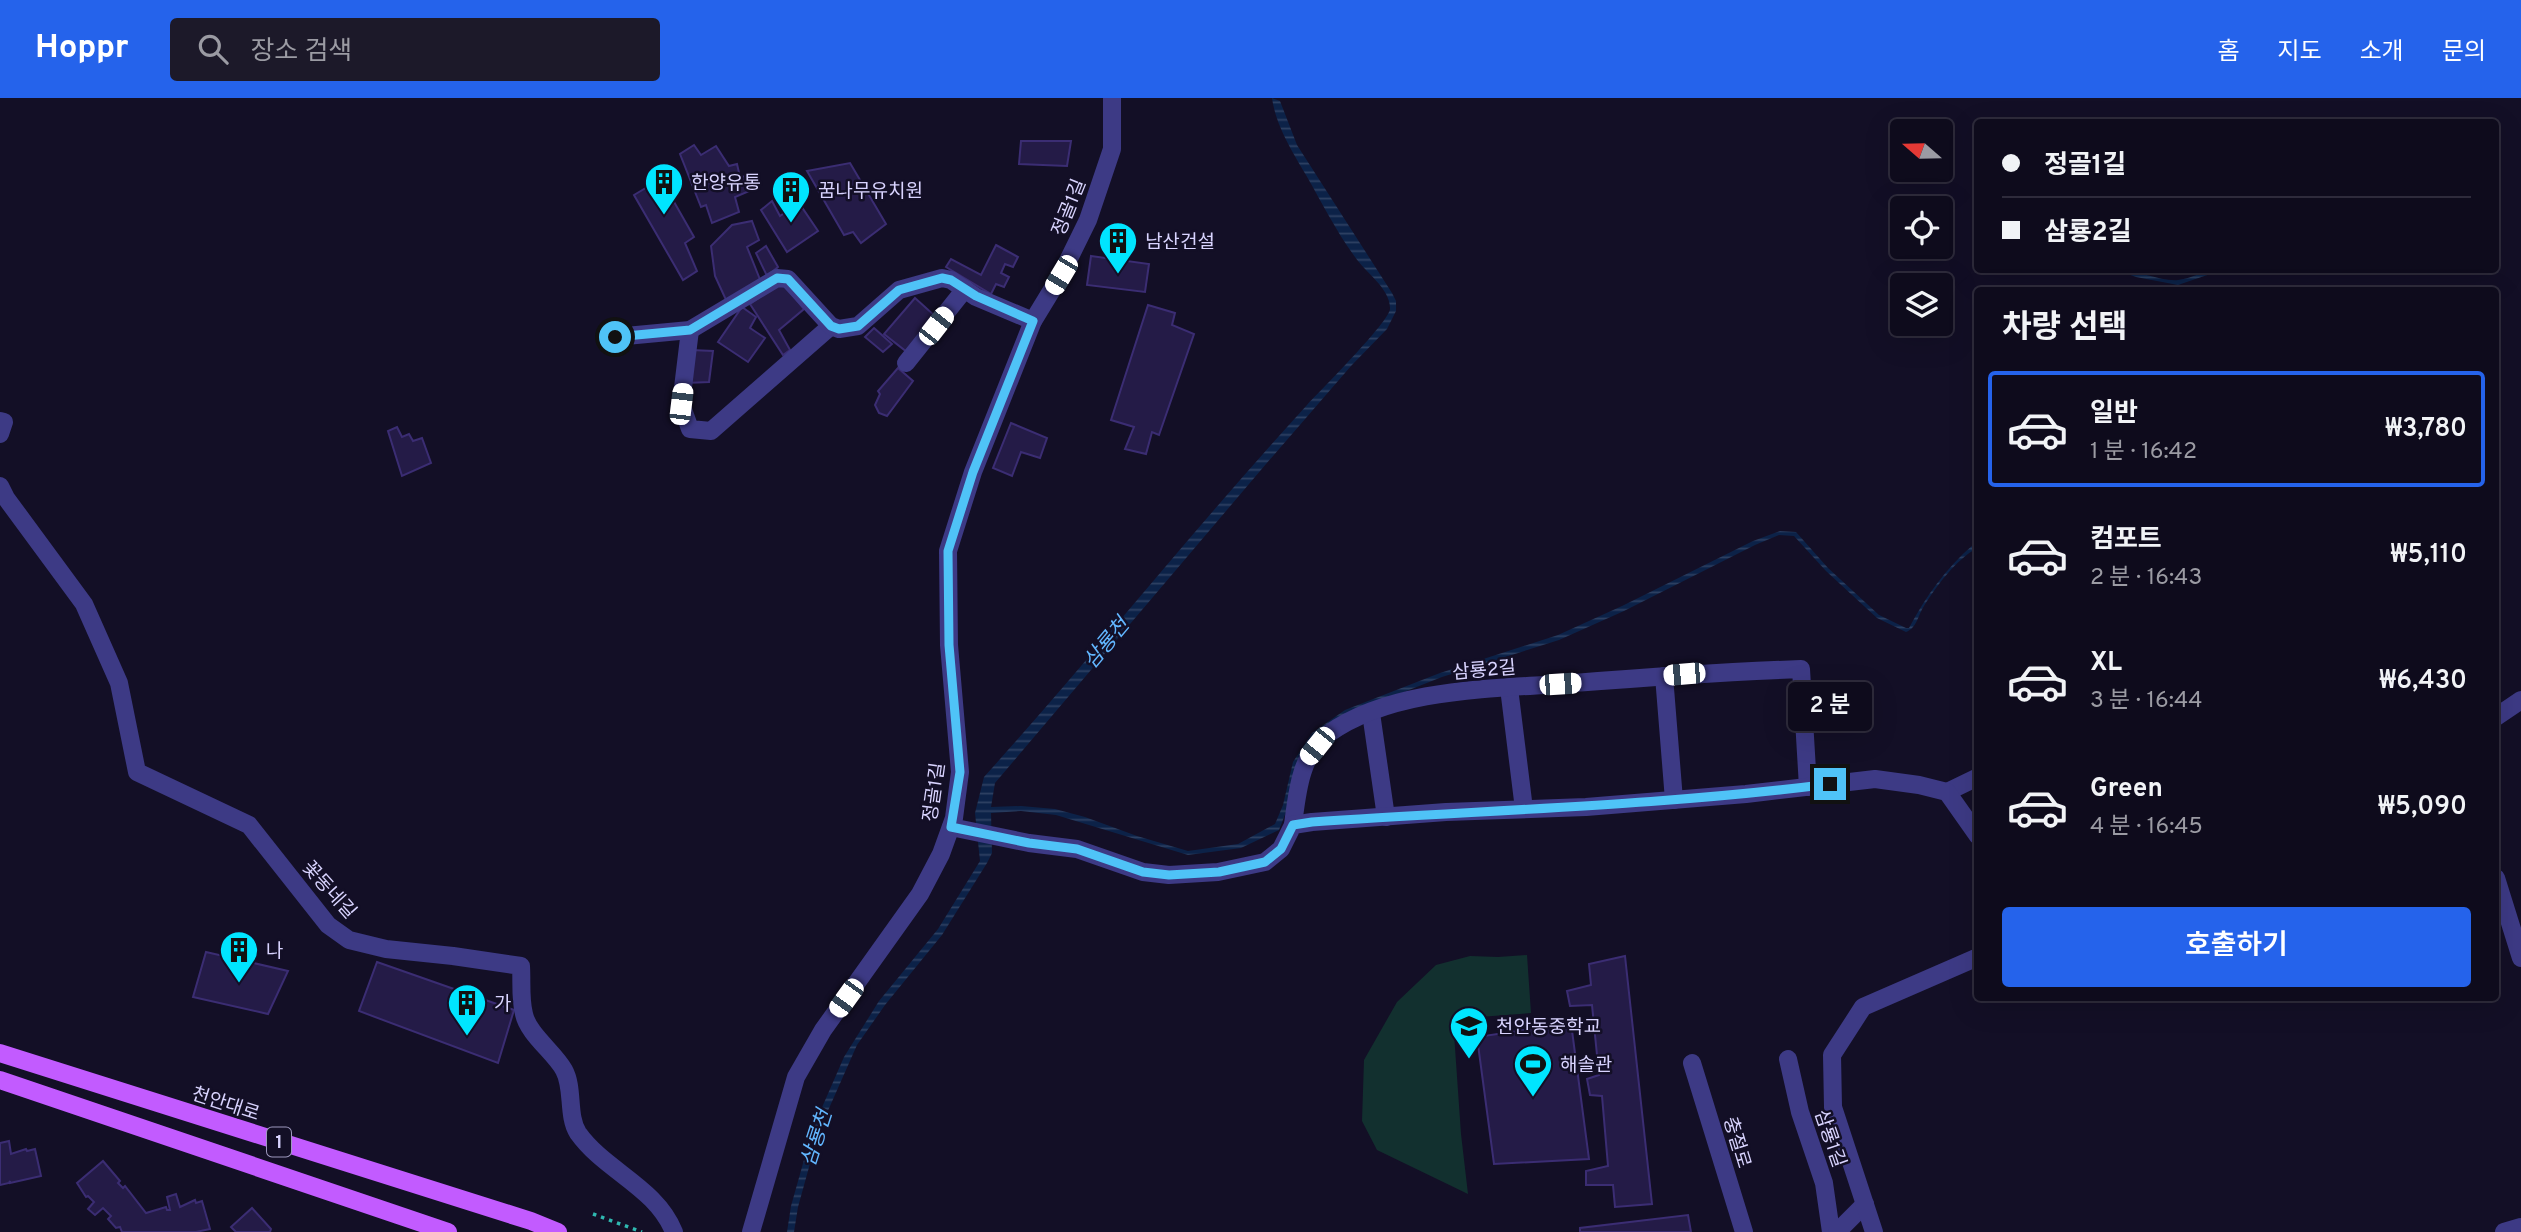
<!DOCTYPE html>
<html lang="ko">
<head>
<meta charset="utf-8">
<style>
	:root { --surface:#0e0b1c; --page:#1c1929; --text:#f1f3f6; --muted:#9b9ba3; --line:#2e2b3b; --accent:#2563eb }
	body { margin:0; font-family:Overpass,"Noto Sans KR",sans-serif; background:var(--page); color:var(--text); height:100vh; display:flex; flex-direction:column; font-size:26px; white-space:nowrap }
	* { box-sizing:border-box; margin:0 }
	p { font-size:23px; color:var(--muted) }
	.icon { flex:none; width:38px; height:38px; fill:none; stroke:currentColor; stroke-width:2; stroke-linecap:round; stroke-linejoin:round }
	.map { position:relative; flex:1; overflow:hidden }
	.panel { position:absolute; left:1974px; top:189px; width:525px; height:714px; display:flex; flex-direction:column; background:var(--surface); border-radius:7px; box-shadow:0 7px 28px #0002,0 0 0 2px var(--line) }
	.panel>* { flex:none }
	.top-card { position:absolute; left:1974px; top:21px; width:525px; height:154px; border-radius:7px; box-shadow:0 7px 28px #0002,0 0 0 2px var(--line); display:grid; align-content:center; height:154px; padding:0 28px; background:var(--surface) }
	.needle { width:46px; rotate:290deg }
	.fabs { position:absolute; left:1890px; top:21px; display:grid; gap:14px }
	.fabs a { display:grid; place-items:center; width:63px; height:63px; border-radius:7px; background:var(--surface); box-shadow:0 7px 28px #0002,0 0 0 2px var(--line); font-size:35px }
	.end { position:absolute; width:32px; height:32px; margin:-16px; border:9px solid #4fc3f7; background:#111; box-shadow:0 0 0 4px #111 }
	.from { border-radius:50% }
	.bubble { position:absolute; height:49px; border-radius:7px; background:var(--surface); box-shadow:0 7px 28px #0002,0 0 0 2px var(--line); font-size:23px; font-weight:600; line-height:49px; text-align:center }
	.car { position:absolute; width:21px; height:42px; margin:-21px -10px; border-radius:9px; box-shadow:0 0 5px 2px #0007; background:linear-gradient(#fff 24%,#345 0 40%,#fff 0 76%,#345 0 86%,#fff 0) }
	.top-card b { display:flex; align-items:center; gap:24px; height:66px; font-size:26px }
	.top-card b+b { border-top:2px solid var(--line) }
	.top-card i { width:18px; height:18px; background:var(--text) }
	ul { padding:0; list-style:none }
	li { display:flex; align-items:center; gap:21px; height:116px; margin:0 14px 10px; padding:0 14px; border:4px solid transparent; border-radius:7px }
	li div { flex:1 }
	li b { display:block; font-size:26px }
	li em { font-style:normal; font-weight:600 }
	li.on { border-color:var(--accent) }
	li>.icon { width:63px; height:63px; stroke-width:1.5 }
	h2 { padding:0 28px; font-size:32px; line-height:84px }
	.cta { display:flex; gap:14px; margin-top:auto; padding:14px 28px }
	.cta a { flex:1; height:80px; border-radius:7px; background:var(--accent); color:#fff; font-size:28px; font-weight:600; line-height:80px; text-align:center }
	header { display:flex; align-items:center; gap:42px; box-sizing:border-box; height:98px; padding:0 35px; background:var(--accent); color:#fff }
	header strong { font-size:33px }
	nav { display:flex; gap:38px; margin-inline-start:auto; font-size:24px }
	.search { width:490px; height:63px; background:var(--page); display:flex; align-items:center; gap:18px; box-sizing:border-box; padding:0 24px; border-radius:7px; color:var(--muted); font-size:26px }
	.map>svg:first-child { display:block }
</style>
</head>
<body>
<header>
<strong>Hoppr</strong>
<div class="search"><svg class="icon" aria-label="search" viewBox="0 0 24 24"><circle cx="10" cy="10" r="6"/><path d="M15 15l6 6"/></svg>장소 검색</div>
<nav><a>홈</a><a>지도</a><a>소개</a><a>문의</a></nav>
</header>
<div class="map">
<svg width="2521" height="1134" viewBox="0 0 2521 1134">
	<defs>
		<pattern id="water-rules" width="6" height="5" patternUnits="userSpaceOnUse" patternTransform="scale(1.75)"><rect width="6" height="5" fill="#0c2248"/><path d="M0 2.5h6" fill="none" stroke="#2f4163"/></pattern>
	</defs>
	<rect width="100%" height="100%" fill="#130f26"/>
	<!-- green -->
	<path fill="#12302f" d="M 1527,857 L 1531,915 L 1453,921 L 1461,1036 L 1468,1096 L 1377,1052 L 1362,1023 L 1364,962 L 1397,904 L 1436,867 L 1470,858 L 1498,859 Z"/>
	<!-- water -->
	<g fill="url(#water-rules)">
		<path d="M 1272,0 L 1280,3 L 1297,47 L 1392,195 L 1396,203 L 1396,213 L 1387,231 L 1351,268 L 1266,366 L 995,685 L 991,709 L 1021,708 L 1055,711 L 1085,719 L 1137,738 L 1188,753 L 1238,746 L 1275,726 L 1283,707 L 1293,664 L 1312,635 L 1345,612 L 1440,575 L 1558,537 L 1622,508 L 1753,443 L 1780,433 L 1796,434 L 1828,470 L 1879,517 L 1906,530 L 1909,530 C 1926,498 1946,470 1973,447 L 1977,446 L 1977,450 C 1956,462 1937,487 1924,508 C 1918,517 1917,530 1906,534 L 1877,520 L 1826,473 L 1794,438 L 1779,437 L 1755,447 L 1624,513 L 1559,542 L 1442,579 L 1348,616 L 1316,638 L 1279,732 L 1241,750 L 1188,757 L 1056,717 L 1021,713 L 991,715 L 992,755 L 987,765 L 942,837 L 885,907 L 857,947 L 819,1033 L 798,1109 L 794,1134 L 787,1134 L 791,1108 L 813,1030 L 844,959 L 879,903 L 938,831 L 980,763 L 975,715 L 984,679 C 1094,557 1196,428 1307,307 C 1321,292 1389,224 1390,211 C 1391,191 1365,174 1355,159 C 1336,133 1322,105 1306,77 C 1292,53 1276,28 1272,0 Z"/>
		<path d="M 2117,172 C 2136,171 2162,184 2178,182 C 2194,180 2205,171 2222,172 L 2178,187 L 2136,179 Z"/>
	</g>
	<!-- building -->
	<g fill="#241b47" stroke="#3b2d73" stroke-width="2">
		<path d="M 1021,43 L 1071,43 L 1067,68 L 1019,66 Z"/>
		<path d="M 694,47 L 701,57 L 716,48 L 729,68 L 737,66 L 740,79 L 748,78 L 754,91 L 735,99 L 739,114 L 712,125 L 706,107 L 701,109 L 680,56 Z"/>
		<path d="M 850,65 L 886,126 L 861,145 L 853,134 L 844,137 L 807,73 Z"/>
		<path d="M 661,81 L 694,139 L 685,145 L 697,173 L 683,182 L 634,97 Z"/>
		<path d="M 772,103 L 780,118 L 799,105 L 818,133 L 787,154 L 761,112 Z"/>
		<path d="M 752,123 L 759,142 L 747,149 L 761,184 L 727,204 L 715,178 L 711,148 L 732,127 Z"/>
		<path d="M 996,147 L 1018,159 L 1013,169 L 1005,166 L 1001,175 L 1009,179 L 1004,189 L 996,186 L 991,196 L 946,169 L 951,161 L 981,177 Z"/>
		<path d="M 766,148 L 778,169 L 767,178 L 756,155 Z"/>
		<path d="M 1091,158 L 1149,166 L 1145,194 L 1087,187 Z"/>
		<path d="M 782,184 L 804,211 L 779,232 L 790,252 L 783,257 L 750,206 Z"/>
		<path d="M 915,200 L 935,218 L 907,254 L 884,236 Z"/>
		<path d="M 1148,207 L 1175,215 L 1172,227 L 1194,236 L 1159,337 L 1152,334 L 1146,356 L 1125,351 L 1134,329 L 1111,322 Z"/>
		<path d="M 742,209 L 756,219 L 750,230 L 765,240 L 748,264 L 718,244 Z"/>
		<path d="M 874,230 L 892,246 L 883,254 L 865,239 Z"/>
		<path d="M 691,252 L 713,253 L 709,284 L 686,285 Z"/>
		<path d="M 898,270 L 913,283 L 887,318 L 879,315 L 875,307 L 880,296 L 878,293 Z"/>
		<path d="M 1011,325 L 1047,340 L 1040,360 L 1021,354 L 1012,378 L 993,370 Z"/>
		<path d="M 397,329 L 402,339 L 409,336 L 413,343 L 422,340 L 431,365 L 402,378 L 388,333 Z"/>
		<path d="M 206,854 L 288,873 L 268,916 L 193,899 Z"/>
		<path d="M 1625,858 L 1652,1106 L 1615,1109 L 1613,1087 L 1586,1087 L 1586,1073 L 1608,1068 L 1602,998 L 1590,997 L 1587,981 L 1599,977 L 1592,907 L 1570,908 L 1567,893 L 1591,887 L 1589,866 Z"/>
		<path d="M 377,864 L 514,912 L 498,965 L 359,913 Z"/>
		<path d="M 1571,925 L 1589,1061 L 1494,1066 L 1477,939 Z"/>
		<path d="M 9,1043 L 11,1056 L 26,1051 L 27,1053 L 35,1051 L 41,1078 L 10,1085 L 10,1083 L 9,1085 L 0,1087 L 0,1045 Z"/>
		<path d="M 103,1063 L 120,1083 L 118,1085 L 123,1090 L 125,1088 L 146,1115 L 166,1109 L 167,1112 L 170,1112 L 167,1099 L 176,1096 L 180,1109 L 195,1102 L 196,1105 L 202,1103 L 210,1131 L 196,1134 L 122,1134 L 120,1129 L 116,1130 L 108,1121 L 111,1118 L 103,1110 L 95,1117 L 88,1111 L 94,1104 L 88,1098 L 86,1099 L 77,1085 Z"/>
		<path d="M 252,1110 L 271,1131 L 270,1134 L 236,1134 L 231,1129 Z"/>
		<path d="M 1688,1117 L 1691,1134 L 1580,1134 L 1580,1130 Z"/>
	</g>
	<g fill="none" stroke-linecap="round" stroke-linejoin="round">
		<!-- path -->
		<path stroke="#2fb8b0" stroke-width="3.5" stroke-dasharray="3.5 5" stroke-linecap="butt" d="M 593,1116 L 642,1134"/>
		<!-- minor -->
		<g stroke="#3d3a85" stroke-width="18">
			<path d="M 690,232 L 681,306 L 690,331 L 711,333 L 831,228"/>
			<path d="M 615,239 L 690,232 L 777,180 L 788,181 L 831,228 L 839,231 L 858,228 L 899,192 L 942,180 L 951,182 L 976,199 L 1033,223"/>
			<path d="M 906,265 L 965,191"/>
			<path d="M 0,323 L 4,324 L 0,336"/>
			<path d="M 0,388 L 6,400 L 84,506 L 119,585 L 137,674 L 249,727 L 328,827 L 349,842 L 386,851 L 453,858 L 521,868 C 522,883 520,901 524,916 C 528,936 555,955 564,972 C 574,990 567,1018 578,1035 C 605,1073 656,1089 674,1134"/>
			<path d="M 1664,578 L 1674,702"/>
			<path d="M 1509,590 L 1524,711"/>
			<path d="M 1371,615 L 1386,719"/>
			<path d="M 2496,619 L 2521,602"/>
			<path d="M 1947,694 L 1978,679"/>
			<path d="M 1293,727 C 1297,696 1300,656 1328,636 C 1393,589 1496,591 1574,585 C 1650,579 1725,574 1801,571 L 1808,689"/>
			<path d="M 951,729 L 1029,745 L 1077,751 L 1143,774 L 1169,777 L 1218,774 L 1265,764 L 1281,751 L 1293,727 L 1312,724 L 1446,714 L 1586,709 L 1746,696 L 1875,681 L 1919,687 L 1947,694 L 1978,738"/>
			<path d="M 2496,780 L 2521,860"/>
			<path d="M 1788,961 L 1800,1014 L 1824,1085 L 1831,1134"/>
			<path d="M 1692,965 L 1744,1134"/>
			<path d="M 751,1134 L 796,979 L 823,932 L 920,796 L 941,756 L 954,720 L 960,674 L 949,547 L 948,453 L 973,374 L 1033,223 L 1061,177 L 1088,122 L 1112,51 L 1112,0"/>
			<path d="M 1837,1134 L 1865,1106"/>
			<path d="M 1874,1134 L 1833,1009 L 1832,957 L 1863,909 L 1978,859"/>
			<path d="M 2504,1134 L 2521,1129"/>
		</g>
		<!-- major -->
		<g stroke="#c25bff" stroke-width="18">
			<path d="M 0,955 L 531,1123 L 558,1134"/>
			<path d="M 0,982 L 448,1134"/>
		</g>
	</g>
	<g fill="none" stroke-linecap="round" stroke-linejoin="round">
		<!-- route -->
		<path stroke="#4fc3f7" stroke-width="9" d="M 615,239 L 690,232 L 777,180 L 788,181 L 831,228 L 839,231 L 858,228 L 899,192 L 942,180 L 951,182 L 976,198 L 1033,223 L 973,374 L 948,453 L 949,547 L 960,674 L 951,729 L 1029,745 L 1077,751 L 1143,774 L 1169,777 L 1219,774 L 1265,764 L 1281,751 L 1293,727 L 1312,724 C 1485,712 1658,708 1830,686"/>
	</g>
	<!-- icons -->
	<defs>
		<g id="building-pin" transform="scale(2.0125)"><path d="M0 17L-7.5 6A9.5 9.5 0 1 1 7.5 6Z" fill="#00e5ff" stroke="#130f26"/><path d="M-4-6H4V6H1V3H-1V6H-4ZM-2.5-4.3h1.7v1.8h-1.7ZM.8-4.3h1.7v1.8H.8ZM-2.5-1h1.7V.8h-1.7ZM.8-1h1.7V.8H.8Z" fill="#111"/></g>
		<g id="school-pin" transform="scale(2.0125)"><path d="M0 17L-7.5 6A9.5 9.5 0 1 1 7.5 6Z" fill="#00e5ff" stroke="#130f26"/><path d="M0-5L7-2L0 1L-7-2ZM-4 1L0 2.5L4 1V4Q0 6-4 4Z" fill="#111"/></g>
		<g id="stadium-pin" transform="scale(2.0125)"><path d="M0 17L-7.5 6A9.5 9.5 0 1 1 7.5 6Z" fill="#00e5ff" stroke="#130f26"/><path d="M0-5a6.5 5 0 1 0 0 10a6.5 5 0 1 0 0-10ZM-3.5-1.8h7v3.6h-7Z" fill="#111"/></g>
	</defs>
	<g fill-rule="evenodd">
		<use href="#building-pin" x="664" y="84"/>
		<use href="#building-pin" x="791" y="92"/>
		<use href="#building-pin" x="1118" y="143"/>
		<use href="#building-pin" x="239" y="852"/>
		<use href="#building-pin" x="467" y="905"/>
		<use href="#school-pin" x="1469" y="928"/>
		<use href="#stadium-pin" x="1533" y="966"/>
	</g>
	<g text-anchor="middle" stroke-width="5" stroke-linejoin="round" paint-order="stroke">
		<!-- shield labels -->
		<rect fill="#130f26" stroke="#9e99be" stroke-width="2" x="267" y="1029.5" width="24" height="29" rx="5"/>
		<g font-size="18" font-weight="bold" fill="#d9d4ff">
			<text x="279" y="1050">1</text>
		</g>
		<!-- poi labels -->
		<g font-size="19" fill="#d9d4ff" stroke="#130f26" text-anchor="start">
			<text x="691" y="91">한양유통</text>
			<text x="818" y="99">꿈나무유치원</text>
			<text x="1145" y="150">남산건설</text>
			<text x="266" y="859">나</text>
			<text x="494" y="912">가</text>
			<text x="1496" y="935">천안동중학교</text>
			<text x="1560" y="973">해솔관</text>
		</g>
		<!-- street labels -->
		<g font-size="19" fill="#d9d4ff" stroke="#130f26">
			<text transform="translate(1068 109) rotate(-68)" y="7">정골1길</text>
			<text transform="translate(1484 571) rotate(-5)" y="7">삼룡2길</text>
			<text transform="translate(933 694) rotate(-82)" y="7">정골1길</text>
			<text transform="translate(330 791) rotate(48)" y="7">꽃동네길</text>
			<text transform="translate(226 1005) rotate(18)" y="7">천안대로</text>
			<text transform="translate(1831 1040) rotate(71)" y="7">삼룡1길</text>
			<text transform="translate(1738 1044) rotate(73)" y="7">충절로</text>
		</g>
		<!-- water labels -->
		<g font-size="21" font-style="italic" fill="#62b6ff" stroke="#130f26">
			<text transform="translate(1106 545) rotate(-50)" y="7">삼룡천</text>
			<text transform="translate(816 1040) rotate(-72)" y="7">삼룡천</text>
		</g>
	</g>
</svg>
<div class="fabs">
<a><svg class="needle" viewBox="-14 -14 28 28"><path d="M0-13l5 13h-10z" fill="#e53935"/><path d="M0 13l5-13h-10z" fill="#9b9ba3"/></svg></a>
<a><svg class="icon" aria-label="locate" viewBox="0 0 24 24"><circle cx="12" cy="12" r="6"/><path d="M12 2v4M12 18v4M2 12h4M18 12h4"/></svg></a>
<a><svg class="icon" aria-label="layers" viewBox="0 0 24 24"><path d="M12 4l9 5-9 5-9-5zM3 14l9 5 9-5"/></svg></a>
</div>
<i class="end from" style="left:615px;top:239px"></i>
<i class="end" style="left:1830px;top:686px"></i>
<div class="bubble" style="left:1788px;top:584px;width:84px">2 분</div>
<i class="car" style="left:1061px;top:177px;rotate:211deg"></i>
<i class="car" style="left:936px;top:228px;rotate:38deg"></i>
<i class="car" style="left:681px;top:306px;rotate:7deg"></i>
<i class="car" style="left:1684px;top:576px;rotate:265deg"></i>
<i class="car" style="left:1560px;top:586px;rotate:86deg"></i>
<i class="car" style="left:1317px;top:648px;rotate:219deg"></i>
<i class="car" style="left:846px;top:900px;rotate:216deg"></i>
<div class="top-card">
<b><i class="from"></i>정골1길</b>
<b><i></i>삼룡2길</b>
</div>
<section class="panel">
<h2>차량 선택</h2>
<ul>
<li class="on"><svg class="icon" aria-label="car" viewBox="0 0 24 24"><path d="M5 17H2v-5l4-1 3-4h7l3 4 3 1v5h-3M9 17h6M6 11h13"/><circle cx="7" cy="17" r="2"/><circle cx="17" cy="17" r="2"/></svg><div><b>일반</b><p>1 분 · 16:42</p></div><em>₩3,780</em></li>
<li><svg class="icon" aria-label="car" viewBox="0 0 24 24"><path d="M5 17H2v-5l4-1 3-4h7l3 4 3 1v5h-3M9 17h6M6 11h13"/><circle cx="7" cy="17" r="2"/><circle cx="17" cy="17" r="2"/></svg><div><b>컴포트</b><p>2 분 · 16:43</p></div><em>₩5,110</em></li>
<li><svg class="icon" aria-label="car" viewBox="0 0 24 24"><path d="M5 17H2v-5l4-1 3-4h7l3 4 3 1v5h-3M9 17h6M6 11h13"/><circle cx="7" cy="17" r="2"/><circle cx="17" cy="17" r="2"/></svg><div><b>XL</b><p>3 분 · 16:44</p></div><em>₩6,430</em></li>
<li><svg class="icon" aria-label="car" viewBox="0 0 24 24"><path d="M5 17H2v-5l4-1 3-4h7l3 4 3 1v5h-3M9 17h6M6 11h13"/><circle cx="7" cy="17" r="2"/><circle cx="17" cy="17" r="2"/></svg><div><b>Green</b><p>4 분 · 16:45</p></div><em>₩5,090</em></li>
</ul>
<div class="cta"><a>호출하기</a></div>
</section>
</div>
</body>
</html>
